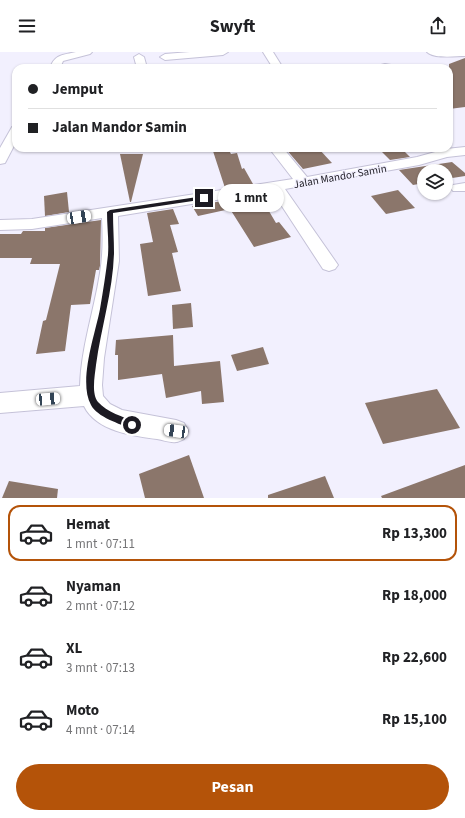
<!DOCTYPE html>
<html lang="id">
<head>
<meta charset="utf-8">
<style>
	:root { --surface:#fff; --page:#f2f2f2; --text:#202124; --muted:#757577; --line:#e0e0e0; --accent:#b45309 }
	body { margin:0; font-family:"Source Sans 3",sans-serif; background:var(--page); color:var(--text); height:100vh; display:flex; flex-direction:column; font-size:15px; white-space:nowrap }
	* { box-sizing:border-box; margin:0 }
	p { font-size:13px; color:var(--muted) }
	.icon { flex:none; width:22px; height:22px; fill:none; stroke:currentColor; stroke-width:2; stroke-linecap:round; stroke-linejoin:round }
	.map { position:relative; height:446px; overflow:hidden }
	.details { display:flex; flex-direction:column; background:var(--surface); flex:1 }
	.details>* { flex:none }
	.hud { position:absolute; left:12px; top:12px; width:441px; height:88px; border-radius:12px; box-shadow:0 1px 3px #0004; display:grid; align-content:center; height:88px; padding:0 16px; background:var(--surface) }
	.buttons { position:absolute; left:417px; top:112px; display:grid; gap:8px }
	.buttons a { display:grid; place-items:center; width:36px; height:36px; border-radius:50%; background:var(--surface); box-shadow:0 1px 3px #0004; font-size:20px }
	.end { position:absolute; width:18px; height:18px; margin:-9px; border:5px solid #1c1a22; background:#fff; box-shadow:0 0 0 2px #fff }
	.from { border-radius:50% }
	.bubble { position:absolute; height:28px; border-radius:14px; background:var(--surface); box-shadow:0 1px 3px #0004; font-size:13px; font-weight:700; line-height:28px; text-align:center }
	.car { position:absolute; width:12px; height:24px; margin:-12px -6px; border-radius:5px; box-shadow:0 0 3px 1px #0007; background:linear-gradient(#fff 24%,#345 0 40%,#fff 0 76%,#345 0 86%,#fff 0) }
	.hud b { display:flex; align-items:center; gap:14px; height:38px; font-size:15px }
	.hud b+b { border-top:1px solid var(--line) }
	.hud i { width:10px; height:10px; background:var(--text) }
	ul { padding:7px 0 0; list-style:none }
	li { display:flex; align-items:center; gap:12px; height:56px; margin:0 8px 6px; padding:0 8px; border:2px solid transparent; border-radius:12px }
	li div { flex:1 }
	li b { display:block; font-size:15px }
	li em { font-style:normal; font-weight:700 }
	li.active { border-color:var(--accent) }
	li>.icon { width:36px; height:36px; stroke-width:1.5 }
	.cta { display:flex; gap:8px; margin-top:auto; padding:8px 16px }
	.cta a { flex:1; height:46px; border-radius:24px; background:var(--accent); color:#fff; font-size:16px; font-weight:700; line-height:46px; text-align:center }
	header { display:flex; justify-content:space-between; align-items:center; height:52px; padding:0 16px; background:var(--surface); font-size:18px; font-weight:700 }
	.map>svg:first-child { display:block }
</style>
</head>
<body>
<header><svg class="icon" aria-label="menu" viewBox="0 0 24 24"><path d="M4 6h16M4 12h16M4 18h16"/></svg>Swyft<svg class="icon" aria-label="share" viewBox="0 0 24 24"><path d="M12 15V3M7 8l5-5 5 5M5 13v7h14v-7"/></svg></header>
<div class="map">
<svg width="465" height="446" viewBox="0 0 465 446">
	<rect width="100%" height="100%" fill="#f2f0fe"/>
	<!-- building -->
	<g fill="#8b766b">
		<path d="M 465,6 L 465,55 L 449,57 L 449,12 Z"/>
		<path d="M 212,96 L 228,96 L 231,102 L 237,101 L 242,117 L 244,116 L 253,132 L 225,136 Z"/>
		<path d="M 285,96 L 318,96 L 332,111 L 303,117 Z"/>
		<path d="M 378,96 L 401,96 L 410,105 L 390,108 Z"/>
		<path d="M 120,102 L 143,102 L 131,150 L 130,150 Z"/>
		<path d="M 452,110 L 465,121 L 465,124 L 446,127 L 446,119 L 424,119 L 424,131 L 413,133 L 399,118 Z"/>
		<path d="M 398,138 L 415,156 L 386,162 L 371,144 Z"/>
		<path d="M 67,140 L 69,160 L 45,164 L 44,144 Z"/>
		<path d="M 266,142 L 267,148 L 263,149 L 276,171 L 279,170 L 291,185 L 254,195 L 230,157 L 198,164 L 192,154 Z"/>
		<path d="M 173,157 L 179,172 L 170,173 L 178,200 L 172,201 L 181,239 L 148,244 L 140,192 L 153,190 L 147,161 Z"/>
		<path d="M 101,168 L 100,214 L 99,218 L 96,218 L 90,252 L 71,253 L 65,299 L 36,302 L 43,269 L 46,268 L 60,212 L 30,212 L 32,206 L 0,206 L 0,182 L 21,182 L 23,179 L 45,179 L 45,176 Z"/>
		<path d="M 191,251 L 193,275 L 173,277 L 172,253 Z"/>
		<path d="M 173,283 L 174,314 L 220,309 L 224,350 L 202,352 L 201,339 L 166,346 L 162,322 L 118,328 L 118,303 L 115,303 L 116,288 Z"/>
		<path d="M 263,295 L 269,312 L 237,319 L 231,303 Z"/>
		<path d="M 437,337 L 460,376 L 383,392 L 365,351 Z"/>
		<path d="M 189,403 L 204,446 L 145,446 L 139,422 Z"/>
		<path d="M 465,413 L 465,446 L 382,446 L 381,444 Z"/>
		<path d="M 325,424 L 334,446 L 268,446 L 268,443 Z"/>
		<path d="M 9,429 L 58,437 L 57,446 L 2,446 Z"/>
	</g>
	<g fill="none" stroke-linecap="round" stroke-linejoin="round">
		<!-- street casing -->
		<g stroke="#c5c2d8" stroke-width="2">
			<g id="street">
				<path d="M 76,0 L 92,0 L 90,2 L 63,9 L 60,16 L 50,16 C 55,2 63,3 76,0 Z"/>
				<path d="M 190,0 L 228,0 L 223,3 L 165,8 L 160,5 L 165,2 Z"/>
				<path d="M 263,0 L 273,0 L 283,16 L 273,16 Z"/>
				<path d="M 427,0 L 465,0 L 465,4 C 456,4 434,7 427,0 Z"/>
				<path d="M 139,2 L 144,5 L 147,16 L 137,16 L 134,5 Z"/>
				<path d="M 385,12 L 397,14 L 398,16 L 381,16 L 381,13 Z"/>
				<path d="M 16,74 L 16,90 L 5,111 L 0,112 L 0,96 L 12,75 Z"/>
				<path d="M 465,95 L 465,103 L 447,105 L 419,113 L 285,137 L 338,213 L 335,217 L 329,219 L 323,217 L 272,139 L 118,164 L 119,209 L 104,306 L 102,333 L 103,344 L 110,352 L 122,358 L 176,368 L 184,371 L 188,379 L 184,387 C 182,388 178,390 176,390 C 170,391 163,388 157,387 C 133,384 96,379 84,354 L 0,361 L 0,341 L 80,334 C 81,296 94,259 100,221 C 103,203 103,185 102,166 L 32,177 L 0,178 L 0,168 L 32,167 L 293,127 L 269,96 L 283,96 L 307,125 L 417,105 L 446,97 Z"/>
				<path d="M 465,131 L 465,139 L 453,139 L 451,136 L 453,133 Z"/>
			</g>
		</g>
		<!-- street -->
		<use href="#street" fill="#fff" fill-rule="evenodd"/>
	</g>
	<!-- route -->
	<path fill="#1c1a22" d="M 204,144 L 206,145 L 206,147 L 113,161 C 113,174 114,188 114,201 C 113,239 101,276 96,313 C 95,323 91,341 98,350 C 107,360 123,365 136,370 L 137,373 L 136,375 L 132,377 C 120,372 97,365 91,353 C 78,329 95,283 100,257 C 103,239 106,221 108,203 C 109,189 107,174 107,160 L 110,158 Z"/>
	<g text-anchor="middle" stroke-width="3" stroke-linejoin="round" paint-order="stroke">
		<!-- street labels -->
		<g font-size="11" fill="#1c1a22" stroke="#f2f0fe">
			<text transform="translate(340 124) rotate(-10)" y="4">Jalan Mandor Samin</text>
		</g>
	</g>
</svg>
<div class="buttons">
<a><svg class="icon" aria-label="layers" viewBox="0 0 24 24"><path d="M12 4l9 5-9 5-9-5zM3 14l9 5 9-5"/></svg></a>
</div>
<i class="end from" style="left:132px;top:373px"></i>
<i class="end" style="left:204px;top:146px"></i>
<div class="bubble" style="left:218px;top:132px;width:66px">1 mnt</div>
<i class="car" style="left:79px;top:165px;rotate:81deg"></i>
<i class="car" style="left:48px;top:347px;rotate:85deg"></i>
<i class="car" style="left:176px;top:379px;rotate:278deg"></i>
<div class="hud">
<b><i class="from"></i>Jemput</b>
<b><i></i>Jalan Mandor Samin</b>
</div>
</div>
<section class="details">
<ul>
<li class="active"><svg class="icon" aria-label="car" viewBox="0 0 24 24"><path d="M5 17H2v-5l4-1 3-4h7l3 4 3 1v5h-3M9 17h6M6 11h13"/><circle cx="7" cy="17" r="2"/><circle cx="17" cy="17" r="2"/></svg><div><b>Hemat</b><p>1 mnt · 07:11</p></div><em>Rp 13,300</em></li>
<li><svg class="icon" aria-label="car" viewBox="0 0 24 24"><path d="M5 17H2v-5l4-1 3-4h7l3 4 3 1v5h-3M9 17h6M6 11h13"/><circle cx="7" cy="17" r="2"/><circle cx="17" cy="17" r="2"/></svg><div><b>Nyaman</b><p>2 mnt · 07:12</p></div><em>Rp 18,000</em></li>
<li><svg class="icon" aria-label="car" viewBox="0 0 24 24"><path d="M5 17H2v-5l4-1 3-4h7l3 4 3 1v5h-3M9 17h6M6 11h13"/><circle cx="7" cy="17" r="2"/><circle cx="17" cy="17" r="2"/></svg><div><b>XL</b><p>3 mnt · 07:13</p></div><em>Rp 22,600</em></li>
<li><svg class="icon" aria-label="car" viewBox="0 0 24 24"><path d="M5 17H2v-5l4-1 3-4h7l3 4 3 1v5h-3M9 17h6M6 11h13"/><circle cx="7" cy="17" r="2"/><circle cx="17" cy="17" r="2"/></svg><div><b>Moto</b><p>4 mnt · 07:14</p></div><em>Rp 15,100</em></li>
</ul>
<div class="cta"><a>Pesan</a></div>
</section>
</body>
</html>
